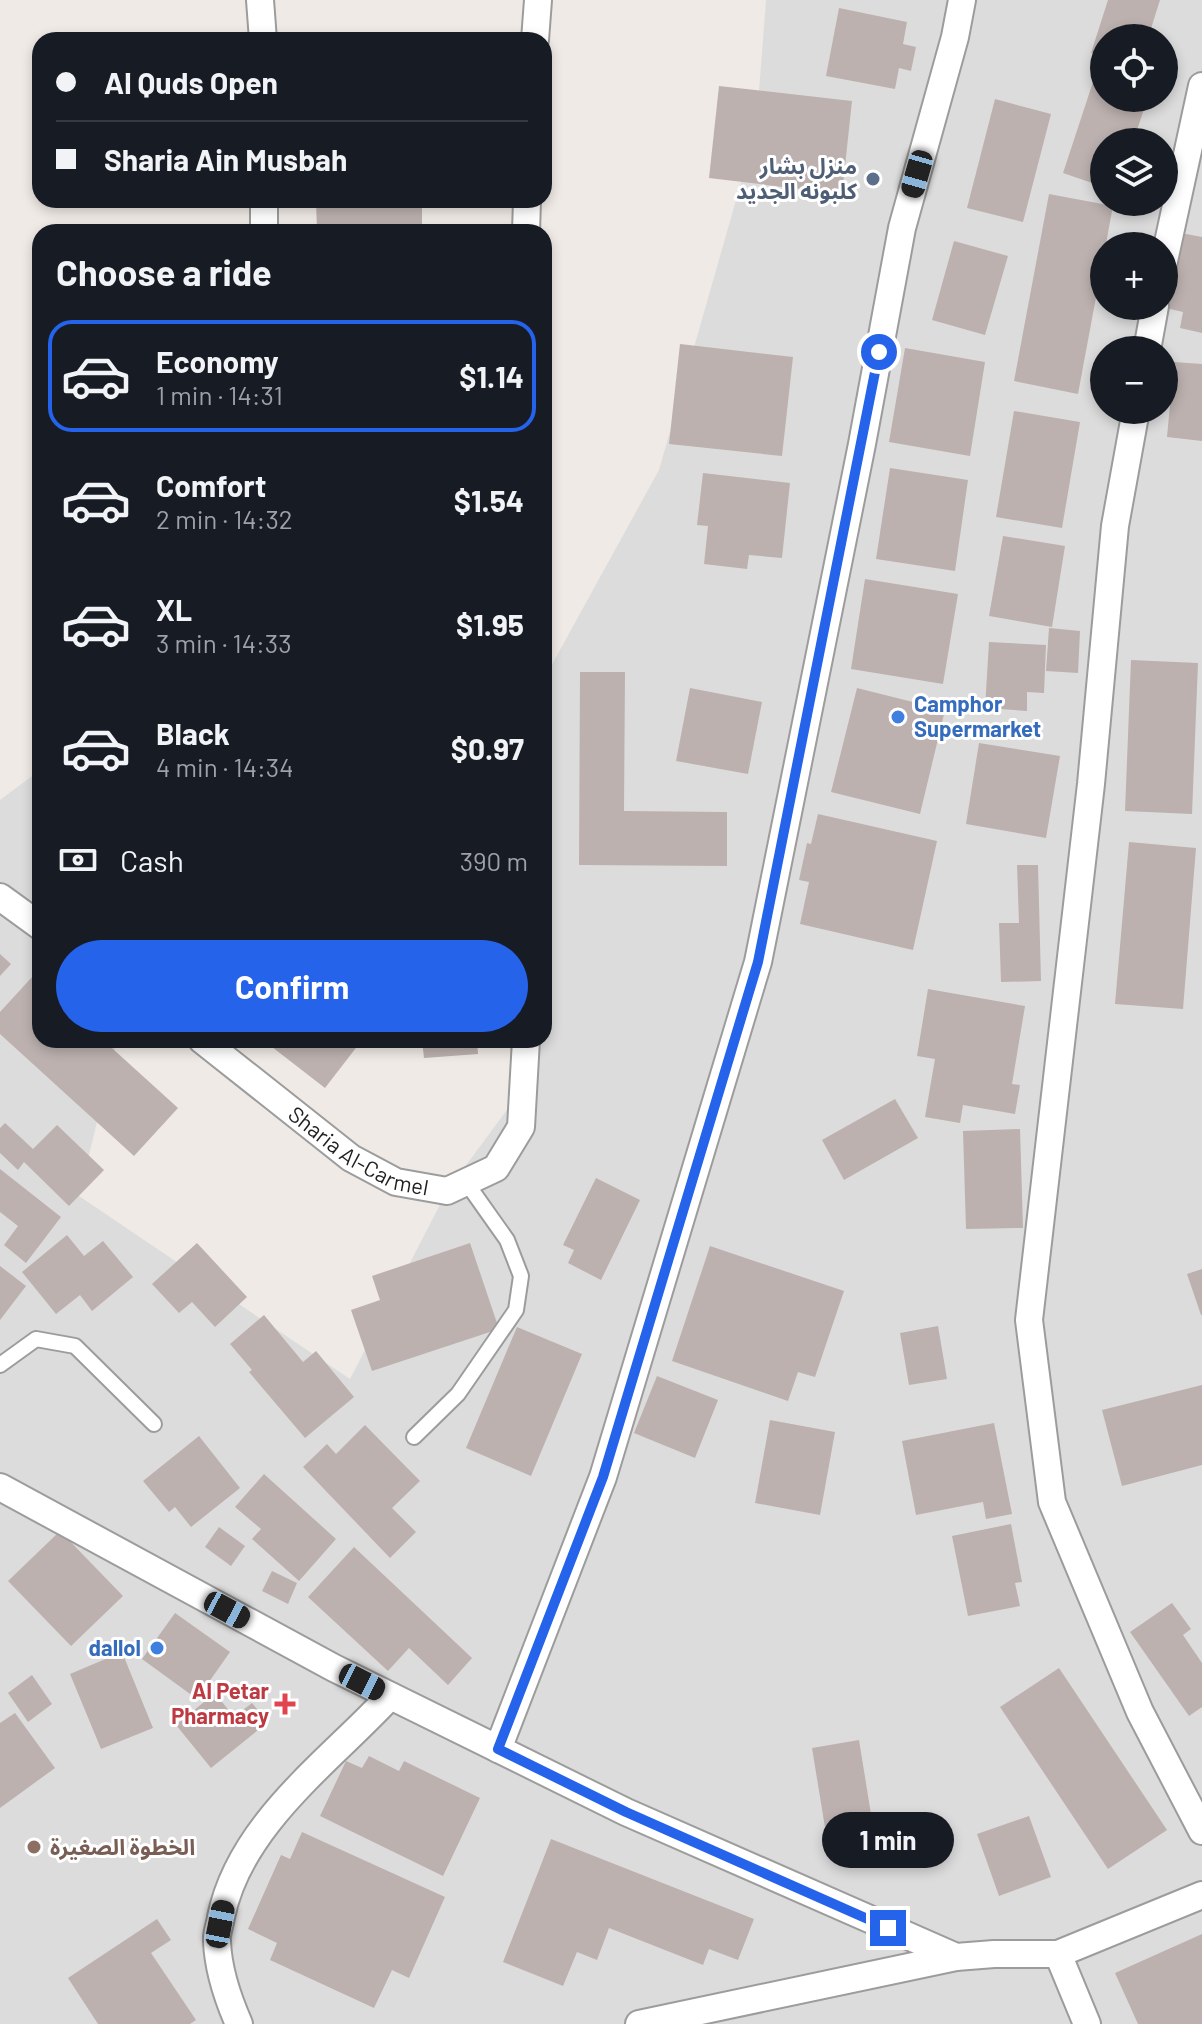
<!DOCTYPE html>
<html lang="en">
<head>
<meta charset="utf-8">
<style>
	:root { --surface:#171b24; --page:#20242c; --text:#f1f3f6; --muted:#9ea1a6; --line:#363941; --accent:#2563eb }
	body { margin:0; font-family:Barlow,"Noto Sans Arabic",sans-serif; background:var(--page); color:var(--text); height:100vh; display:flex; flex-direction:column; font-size:30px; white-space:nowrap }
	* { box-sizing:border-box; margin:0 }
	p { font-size:26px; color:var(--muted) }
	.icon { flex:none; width:44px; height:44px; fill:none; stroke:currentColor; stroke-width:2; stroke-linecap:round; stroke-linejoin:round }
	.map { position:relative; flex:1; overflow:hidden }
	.panel { position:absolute; left:32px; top:224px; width:520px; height:824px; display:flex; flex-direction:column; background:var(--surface); border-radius:24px; box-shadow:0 4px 12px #0003 }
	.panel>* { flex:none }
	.hud { position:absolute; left:32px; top:32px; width:520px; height:176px; border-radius:24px; box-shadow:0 4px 12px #0003; display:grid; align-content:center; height:176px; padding:0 24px; background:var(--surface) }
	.tools { position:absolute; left:1090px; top:24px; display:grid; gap:16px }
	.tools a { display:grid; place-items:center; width:88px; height:88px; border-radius:50%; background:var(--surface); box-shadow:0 4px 12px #0003; font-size:40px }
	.end { position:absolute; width:36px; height:36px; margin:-18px; border:10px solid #2563eb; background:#fff; box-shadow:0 0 0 4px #fff }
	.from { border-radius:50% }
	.bubble { position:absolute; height:56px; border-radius:28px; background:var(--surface); box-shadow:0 4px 12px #0003; font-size:26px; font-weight:700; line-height:56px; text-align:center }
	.car { position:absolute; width:24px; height:48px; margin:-24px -12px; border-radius:10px; box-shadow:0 0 6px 2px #0007; background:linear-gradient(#222 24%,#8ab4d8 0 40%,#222 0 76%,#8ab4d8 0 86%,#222 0) }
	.hud b { display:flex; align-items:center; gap:28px; height:76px; font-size:30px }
	.hud b+b { border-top:2px solid var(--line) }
	.hud i { width:20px; height:20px; background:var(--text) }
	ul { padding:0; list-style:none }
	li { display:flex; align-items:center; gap:24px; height:112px; margin:0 16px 12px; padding:0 8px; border:4px solid transparent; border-radius:24px }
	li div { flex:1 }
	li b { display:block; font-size:30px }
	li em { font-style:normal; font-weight:700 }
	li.current { border-color:var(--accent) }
	li>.icon { width:72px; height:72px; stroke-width:1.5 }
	h2 { padding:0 24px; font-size:36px; line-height:96px }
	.pay { display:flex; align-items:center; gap:20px; height:88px; padding:0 24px; font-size:30px }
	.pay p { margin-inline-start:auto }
	.action { display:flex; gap:16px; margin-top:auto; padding:16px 24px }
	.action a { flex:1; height:92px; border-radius:48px; background:var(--accent); color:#fff; font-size:32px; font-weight:700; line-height:92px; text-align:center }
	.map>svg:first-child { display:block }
</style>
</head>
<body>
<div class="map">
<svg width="1202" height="2024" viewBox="0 0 1202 2024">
	<rect width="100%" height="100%" fill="#efeae5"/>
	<!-- residential -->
	<path fill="#dddcdc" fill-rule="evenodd" d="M 766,0 L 1202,0 L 1202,2024 L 0,2024 L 0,800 L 40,770 L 40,1040 L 117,1040 L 79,1196 L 350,1379 L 447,1191 L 526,1084 L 526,1040 L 544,1040 L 544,679 L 659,470 L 756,130 ZM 1104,38 L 1164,38 L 1164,98 L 1104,98 ZM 1104,142 L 1164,142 L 1164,202 L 1104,202 ZM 1104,246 L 1164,246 L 1164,306 L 1104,306 ZM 1104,350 L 1164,350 L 1164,410 L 1104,410 Z"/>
	<!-- building -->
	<g fill="#bcb1af">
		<path d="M 1108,0 L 1160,0 L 1148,38 L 1104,38 L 1104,57 L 1091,53 Z"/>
		<path d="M 839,8 L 907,22 L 903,44 L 916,47 L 911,71 L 899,68 L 895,89 L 826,76 Z"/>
		<path d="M 1093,82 L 1104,86 L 1104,98 L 1147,100 L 1133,142 L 1104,142 L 1104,187 L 1063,173 Z"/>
		<path d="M 719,86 L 852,101 L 842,194 L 709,178 Z"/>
		<path d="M 995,99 L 1051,114 L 1023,222 L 967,208 Z"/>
		<path d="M 1049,194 L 1113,206 L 1078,394 L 1014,381 Z"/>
		<path d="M 316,200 L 422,200 L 422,232 L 317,232 Z"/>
		<path d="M 1181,233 L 1202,237 L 1202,333 L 1180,328 L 1183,312 L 1166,308 Z"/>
		<path d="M 954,241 L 1008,256 L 985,335 L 932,320 Z"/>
		<path d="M 680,344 L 793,357 L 782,456 L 669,444 Z"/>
		<path d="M 905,348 L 985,362 L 970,456 L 889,442 Z"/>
		<path d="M 1174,362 L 1202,364 L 1202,441 L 1167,437 Z"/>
		<path d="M 1014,411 L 1080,422 L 1062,528 L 996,517 Z"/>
		<path d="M 890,468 L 968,480 L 955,571 L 876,559 Z"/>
		<path d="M 703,473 L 790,483 L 782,558 L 749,555 L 747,569 L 704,564 L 708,526 L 697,525 Z"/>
		<path d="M 1003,536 L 1065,546 L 1052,627 L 989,616 Z"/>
		<path d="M 865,579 L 958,594 L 943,684 L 851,669 Z"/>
		<path d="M 1049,628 L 1080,631 L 1078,673 L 1046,671 Z"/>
		<path d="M 989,642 L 1046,645 L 1044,693 L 1027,692 L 1027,711 L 985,708 Z"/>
		<path d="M 1131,660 L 1198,663 L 1192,814 L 1125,811 Z"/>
		<path d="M 580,672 L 625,672 L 624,811 L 727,812 L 727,866 L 579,865 Z"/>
		<path d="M 690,688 L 762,702 L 748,774 L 676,761 Z"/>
		<path d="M 857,688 L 945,710 L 920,814 L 831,792 Z"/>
		<path d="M 979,743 L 1060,756 L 1046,838 L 966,824 Z"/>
		<path d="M 818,814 L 937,841 L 913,950 L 800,924 L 809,882 L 799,880 L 807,843 L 811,844 Z"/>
		<path d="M 1129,842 L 1196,848 L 1183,1009 L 1115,1004 Z"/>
		<path d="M 1017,865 L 1038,865 L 1041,981 L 1001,982 L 999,923 L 1019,923 Z"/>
		<path d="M 0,954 L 11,964 L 0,976 Z"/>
		<path d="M 33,976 L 40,982 L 40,1040 L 103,1040 L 178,1108 L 134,1156 L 0,1034 L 0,1012 Z"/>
		<path d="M 928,989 L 1025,1006 L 1012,1084 L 1020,1085 L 1015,1114 L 963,1105 L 960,1123 L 925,1117 L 935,1059 L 917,1056 Z"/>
		<path d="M 263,1040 L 362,1040 L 325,1088 Z"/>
		<path d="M 422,1040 L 477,1040 L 478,1054 L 424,1058 Z"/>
		<path d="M 895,1099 L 918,1138 L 844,1180 L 822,1140 Z"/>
		<path d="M 5,1123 L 33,1149 L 57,1125 L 104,1170 L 69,1206 L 24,1162 L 18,1170 L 0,1153 L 0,1128 Z"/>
		<path d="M 1020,1129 L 1023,1228 L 966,1229 L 963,1131 Z"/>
		<path d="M 0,1169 L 61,1217 L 26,1263 L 4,1245 L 18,1226 L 0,1212 Z"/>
		<path d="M 596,1178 L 640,1200 L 601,1280 L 568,1263 L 574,1250 L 563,1245 Z"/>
		<path d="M 67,1235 L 84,1256 L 103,1241 L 133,1277 L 92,1311 L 80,1295 L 56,1314 L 22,1272 Z"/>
		<path d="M 197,1243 L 247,1297 L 215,1327 L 192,1302 L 179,1313 L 152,1284 Z"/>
		<path d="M 470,1243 L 499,1329 L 372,1371 L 351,1310 L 380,1300 L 372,1276 Z"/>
		<path d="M 710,1246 L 844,1291 L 815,1377 L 798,1372 L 788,1401 L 672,1361 Z"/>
		<path d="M 0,1266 L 26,1286 L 0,1320 Z"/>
		<path d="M 1202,1269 L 1202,1315 L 1201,1315 L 1187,1274 Z"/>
		<path d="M 264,1315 L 303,1362 L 316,1351 L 354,1397 L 305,1438 L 249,1372 L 252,1370 L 230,1344 Z"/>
		<path d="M 938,1326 L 947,1379 L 909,1385 L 900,1333 Z"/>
		<path d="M 517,1327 L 582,1354 L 531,1476 L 466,1448 Z"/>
		<path d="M 657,1376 L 718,1400 L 695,1458 L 634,1433 Z"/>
		<path d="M 1202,1385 L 1202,1465 L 1122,1486 L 1102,1410 Z"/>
		<path d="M 770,1420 L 835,1432 L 820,1515 L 755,1503 Z"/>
		<path d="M 994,1423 L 1012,1514 L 986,1519 L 983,1502 L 916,1515 L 902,1441 Z"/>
		<path d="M 365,1425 L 420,1481 L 392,1508 L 416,1532 L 390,1558 L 303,1467 L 327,1444 L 336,1454 Z"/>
		<path d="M 199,1436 L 240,1488 L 191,1527 L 175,1507 L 169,1512 L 143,1481 Z"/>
		<path d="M 264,1474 L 336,1539 L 299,1581 L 252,1539 L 261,1529 L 235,1507 Z"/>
		<path d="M 1011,1524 L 1022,1582 L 1015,1583 L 1020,1606 L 968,1616 L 952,1536 Z"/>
		<path d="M 219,1527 L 245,1546 L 231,1566 L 205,1547 Z"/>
		<path d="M 60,1531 L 123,1596 L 71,1646 L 8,1581 Z"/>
		<path d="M 354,1547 L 472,1658 L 448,1685 L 409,1648 L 388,1671 L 308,1597 Z"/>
		<path d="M 272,1571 L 297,1583 L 288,1604 L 262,1591 Z"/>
		<path d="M 1172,1603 L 1191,1629 L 1183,1635 L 1202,1663 L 1202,1707 L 1189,1716 L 1130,1632 Z"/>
		<path d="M 175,1613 L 230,1652 L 197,1699 L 142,1659 Z"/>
		<path d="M 122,1652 L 153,1728 L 101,1749 L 70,1674 Z"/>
		<path d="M 1059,1668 L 1167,1830 L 1108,1869 L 1000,1707 Z"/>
		<path d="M 32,1675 L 52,1704 L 28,1722 L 8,1693 Z"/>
		<path d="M 215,1693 L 234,1717 L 252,1703 L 268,1722 L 211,1768 L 176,1725 Z"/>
		<path d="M 15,1713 L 55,1768 L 0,1808 L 0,1723 Z"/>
		<path d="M 859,1740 L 876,1845 L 829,1852 L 812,1748 Z"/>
		<path d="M 369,1756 L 399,1771 L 404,1761 L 480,1798 L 443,1876 L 320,1816 L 346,1761 L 362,1768 Z"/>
		<path d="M 1029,1816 L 1051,1877 L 999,1896 L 977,1834 Z"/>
		<path d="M 302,1832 L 445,1897 L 409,1978 L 392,1970 L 374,2008 L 270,1960 L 277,1943 L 248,1929 L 281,1855 L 290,1859 Z"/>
		<path d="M 551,1839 L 754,1919 L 738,1960 L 709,1949 L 703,1965 L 609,1928 L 597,1960 L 577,1952 L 563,1986 L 503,1962 Z"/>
		<path d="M 157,1919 L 171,1940 L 151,1953 L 196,2020 L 190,2024 L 98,2024 L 68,1978 Z"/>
		<path d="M 1202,1934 L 1202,2024 L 1138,2024 L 1115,1973 Z"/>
	</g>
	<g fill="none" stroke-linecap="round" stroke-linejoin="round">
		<!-- lane casing -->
		<g stroke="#9c9c9c" stroke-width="18">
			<g id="lane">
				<path d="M 0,1365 L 36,1339 L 75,1346 L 154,1424"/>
				<path d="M 414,1437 L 458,1394 L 516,1310 L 521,1276 L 507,1240 L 466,1182"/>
			</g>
		</g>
		<!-- street casing -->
		<g stroke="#9c9c9c" stroke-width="30">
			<g id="street">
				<path d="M 260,0 L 263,40"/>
				<path d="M 535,40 L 538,0"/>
				<path d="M 264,200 L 264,232"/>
				<path d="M 526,232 L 527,200"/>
				<path d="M 1164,261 L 1202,86"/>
				<path d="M 1147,350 L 1155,306"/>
				<path d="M 1136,410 L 1115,526 L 1091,784 L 1029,1320 L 1052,1502 L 1140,1712 L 1202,1831"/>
				<path d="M 0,897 L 40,926"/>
				<path id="s1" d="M 202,1040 L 351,1158 L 396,1182 L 447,1191 L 496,1168 L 521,1127 L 526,1040"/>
				<path d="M 0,1487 L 334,1668 L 626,1812 L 956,1957 L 994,1954 L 1058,1954 L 1202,1895"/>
				<path d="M 498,1749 L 603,1477 L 758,962 L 862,444 L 902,228 L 955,37 L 962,0"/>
				<path d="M 1058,1954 L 1087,2024"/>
				<path d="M 239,2024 C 228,1999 218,1970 217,1941 C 216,1934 220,1925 221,1917 C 240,1824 329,1762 390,1696"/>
				<path d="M 639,2024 L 956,1957"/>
			</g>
		</g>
		<!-- lane -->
		<use href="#lane" stroke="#fff" stroke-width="14"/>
		<!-- street -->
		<use href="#street" stroke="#fff" stroke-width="26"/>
	</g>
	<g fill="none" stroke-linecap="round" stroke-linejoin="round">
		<!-- route -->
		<path stroke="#2563eb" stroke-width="10" d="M 879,352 L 758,962 L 603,1477 L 498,1749 L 626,1812 L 888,1928"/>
	</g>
	<!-- markers -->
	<circle fill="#5c6f8a" stroke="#fff" stroke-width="3" cx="873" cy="179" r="8"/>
	<g fill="#3f7fe0" stroke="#fff" stroke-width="3">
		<circle cx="898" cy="717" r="8"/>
		<circle cx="157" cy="1648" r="8"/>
	</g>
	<path fill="#e0444e" stroke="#fff" stroke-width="3" d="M281 1692h8v8h8v8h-8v8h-8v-8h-8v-8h8z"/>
	<circle fill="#8d6e63" stroke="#fff" stroke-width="3" cx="34" cy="1847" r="8"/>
	<g text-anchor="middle" stroke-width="6" stroke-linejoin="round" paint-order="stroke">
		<!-- service labels -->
		<g font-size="22" font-weight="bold" fill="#4e5e75" stroke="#fff" text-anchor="end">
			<text x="857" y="174">منزل بشار<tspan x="857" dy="25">كلبونه الجديد</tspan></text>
		</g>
		<!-- shop labels -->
		<g font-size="22" font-weight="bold" fill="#366cbe" stroke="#fff" text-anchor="start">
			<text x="914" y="712">Camphor<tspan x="914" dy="25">Supermarket</tspan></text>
			<text x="141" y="1656" text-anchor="end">dallol</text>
		</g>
		<!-- street labels -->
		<g font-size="22" fill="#1f1f1f" stroke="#fff">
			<text dy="8" stroke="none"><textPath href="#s1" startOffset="194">Sharia Al-Carmel</textPath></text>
		</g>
		<!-- health labels -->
		<g font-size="22" font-weight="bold" fill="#be3a42" stroke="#fff" text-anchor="end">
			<text x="269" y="1699">Al Petar<tspan x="269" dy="25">Pharmacy</tspan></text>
		</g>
		<!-- education labels -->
		<g font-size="22" font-weight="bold" fill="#785e54" stroke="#fff" text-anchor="start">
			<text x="50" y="1855">الخطوة الصغيرة</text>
		</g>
	</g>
</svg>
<div class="tools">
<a><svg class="icon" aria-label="locate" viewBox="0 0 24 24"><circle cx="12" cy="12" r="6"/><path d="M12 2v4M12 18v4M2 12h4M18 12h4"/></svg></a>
<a><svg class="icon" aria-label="layers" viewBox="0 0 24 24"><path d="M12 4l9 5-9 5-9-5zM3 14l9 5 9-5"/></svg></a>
<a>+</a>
<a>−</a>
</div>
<i class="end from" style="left:879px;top:352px"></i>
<i class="end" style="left:888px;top:1928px"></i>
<div class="bubble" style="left:822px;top:1812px;width:132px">1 min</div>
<i class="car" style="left:917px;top:174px;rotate:196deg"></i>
<i class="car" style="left:227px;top:1610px;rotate:118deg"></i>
<i class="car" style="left:362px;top:1682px;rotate:117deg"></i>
<i class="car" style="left:220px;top:1924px;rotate:11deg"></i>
<div class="hud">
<b><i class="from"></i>Al Quds Open</b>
<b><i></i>Sharia Ain Musbah</b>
</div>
<section class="panel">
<h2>Choose a ride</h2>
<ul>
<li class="current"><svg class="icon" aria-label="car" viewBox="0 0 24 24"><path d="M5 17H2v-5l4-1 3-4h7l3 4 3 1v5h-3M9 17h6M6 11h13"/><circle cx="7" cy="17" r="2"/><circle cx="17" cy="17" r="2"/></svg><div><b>Economy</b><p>1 min · 14:31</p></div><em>$1.14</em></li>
<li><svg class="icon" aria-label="car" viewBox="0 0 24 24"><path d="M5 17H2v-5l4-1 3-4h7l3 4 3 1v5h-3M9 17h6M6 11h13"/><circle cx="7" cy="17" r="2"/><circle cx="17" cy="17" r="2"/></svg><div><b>Comfort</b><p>2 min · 14:32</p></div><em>$1.54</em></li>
<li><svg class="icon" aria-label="car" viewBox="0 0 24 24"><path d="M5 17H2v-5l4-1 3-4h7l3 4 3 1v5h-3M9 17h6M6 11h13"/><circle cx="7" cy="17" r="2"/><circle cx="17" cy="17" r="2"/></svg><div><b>XL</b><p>3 min · 14:33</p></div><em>$1.95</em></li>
<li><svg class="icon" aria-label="car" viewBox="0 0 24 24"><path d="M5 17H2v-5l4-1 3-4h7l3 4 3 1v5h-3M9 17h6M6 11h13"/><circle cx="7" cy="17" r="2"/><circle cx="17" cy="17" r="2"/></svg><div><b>Black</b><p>4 min · 14:34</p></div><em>$0.97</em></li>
</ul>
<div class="pay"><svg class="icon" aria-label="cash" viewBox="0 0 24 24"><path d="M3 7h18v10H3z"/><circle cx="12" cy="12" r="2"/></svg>Cash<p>390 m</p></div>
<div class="action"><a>Confirm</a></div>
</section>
</div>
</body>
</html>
